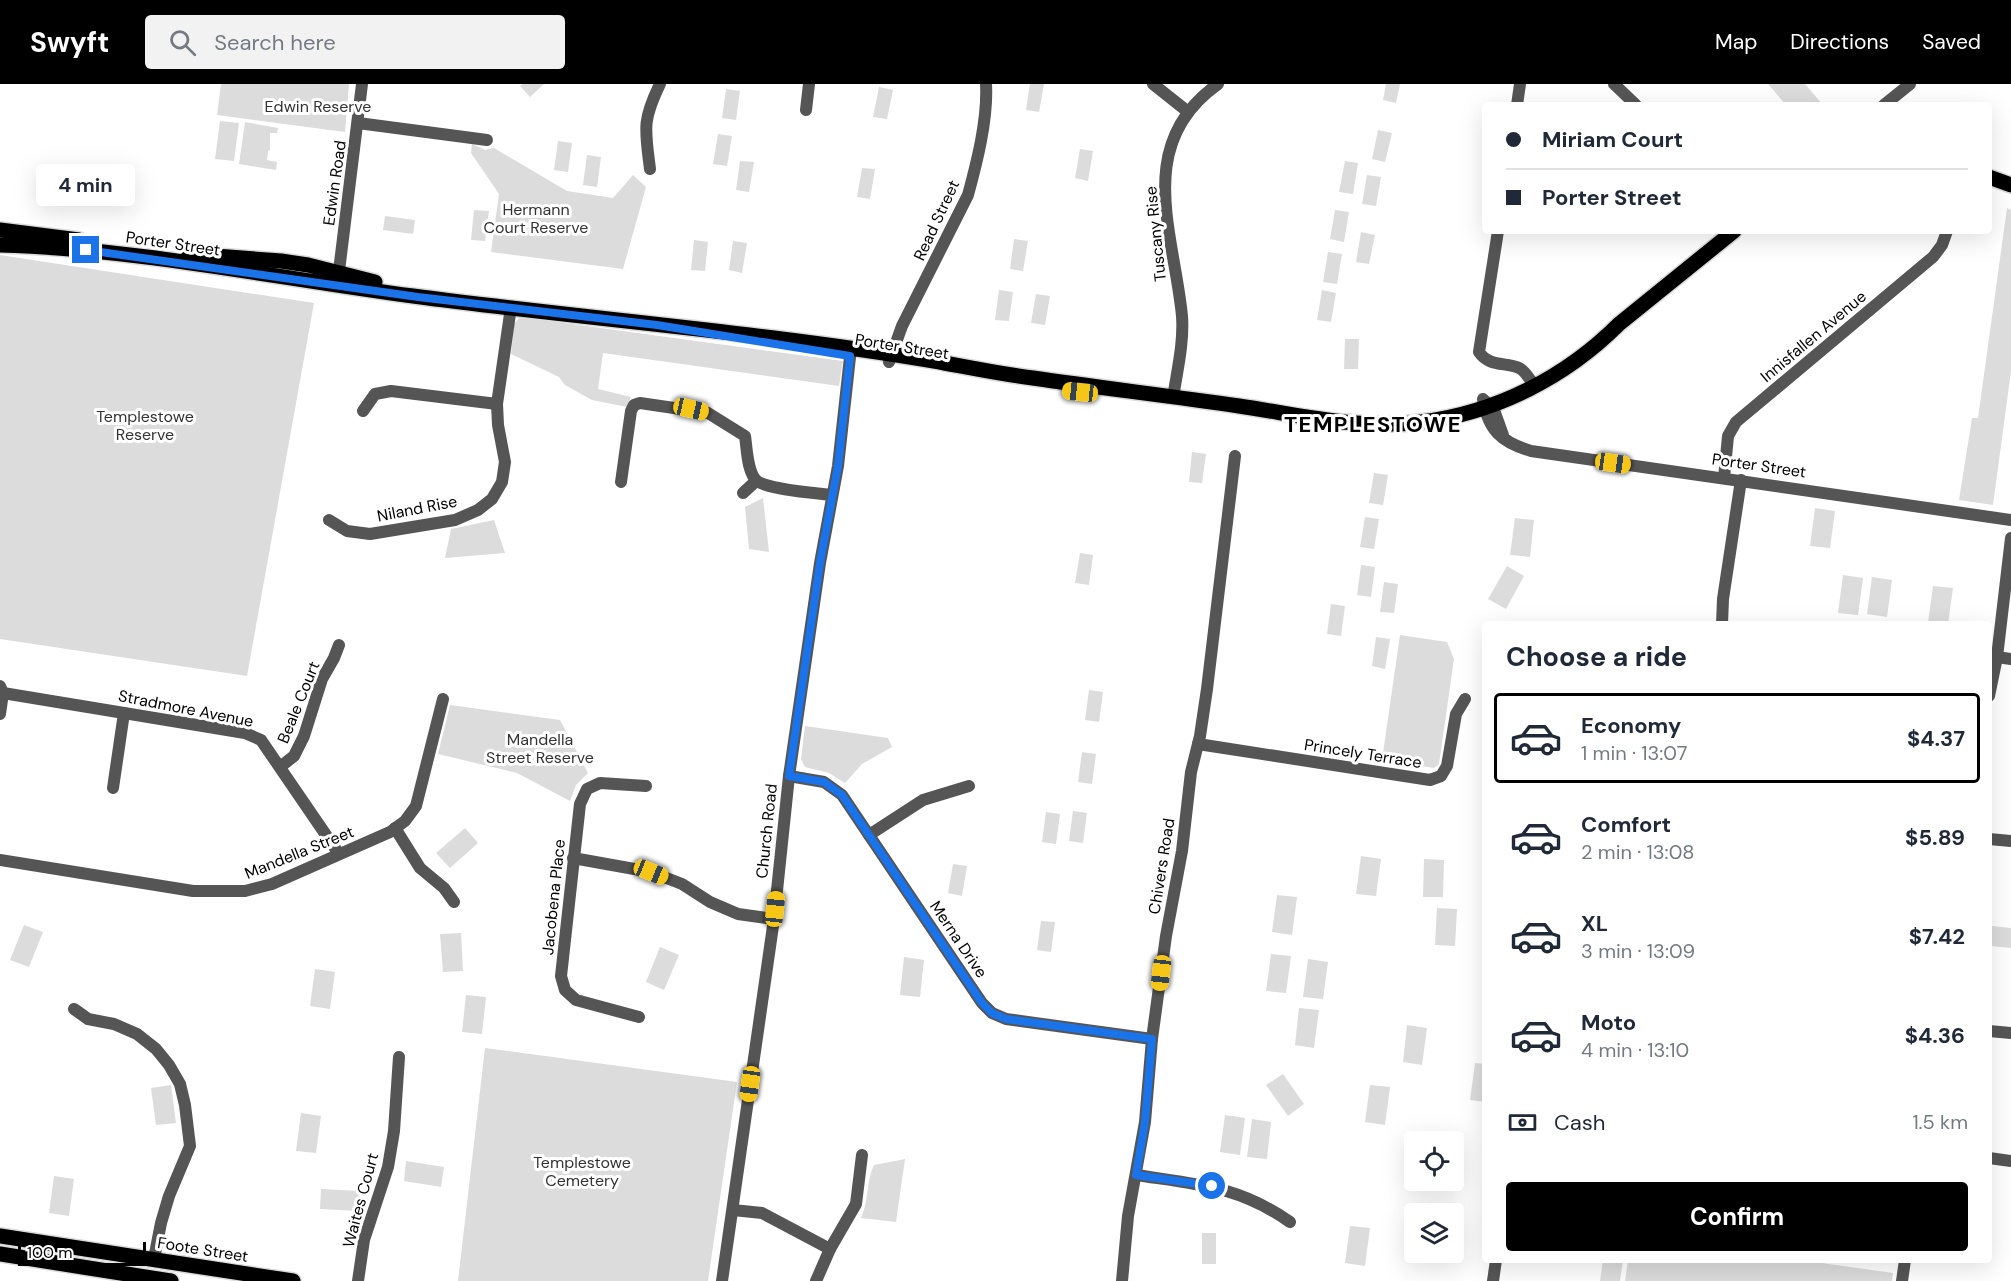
<!DOCTYPE html>
<html lang="en">
<head>
<meta charset="utf-8">
<style>
	:root { --surface:#fff; --page:#f2f2f3; --text:#1f2937; --muted:#747a83; --line:#e0e1e3; --accent:#000 }
	body { margin:0; font-family:"DM Sans",sans-serif; background:var(--page); color:var(--text); height:100vh; display:flex; flex-direction:column; font-size:22px; white-space:nowrap }
	* { box-sizing:border-box; margin:0 }
	p { font-size:20px; color:var(--muted) }
	.icon { flex:none; width:33px; height:33px; fill:none; stroke:currentColor; stroke-width:2; stroke-linecap:round; stroke-linejoin:round }
	.map { position:relative; flex:1; overflow:hidden }
	.side { position:absolute; left:1482px; top:537px; width:510px; height:642px; display:flex; flex-direction:column; background:var(--surface); border-radius:6px; box-shadow:0 6px 24px #0002 }
	.side>* { flex:none }
	.hud { position:absolute; left:1482px; top:18px; width:510px; height:132px; border-radius:6px; box-shadow:0 6px 24px #0002; display:grid; align-content:center; height:132px; padding:0 24px; background:var(--surface) }
	.controls { position:absolute; left:1404px; top:1047px; display:grid; gap:12px }
	.controls a { display:grid; place-items:center; width:60px; height:60px; border-radius:6px; background:var(--surface); box-shadow:0 6px 24px #0002; font-size:30px }
	.scale { position:absolute; left:18px; bottom:15px; width:128px; box-sizing:border-box; padding-left:6px; border:3px solid #000; border-top:0; font-size:16px; line-height:21px; white-space:nowrap; color:#000; -webkit-text-stroke:4px #fff; paint-order:stroke }
	.end { position:absolute; width:27px; height:27px; margin:-14px; border:8px solid #1a73e8; background:#fff; box-shadow:0 0 0 3px #fff }
	.from { border-radius:50% }
	.bubble { position:absolute; height:42px; border-radius:6px; background:var(--surface); box-shadow:0 6px 24px #0002; font-size:20px; font-weight:700; line-height:42px; text-align:center }
	.car { position:absolute; width:18px; height:36px; margin:-18px -9px; border-radius:8px; box-shadow:0 0 4px 2px #0007; background:linear-gradient(#f5c518 24%,#345 0 40%,#f5c518 0 76%,#345 0 86%,#f5c518 0) }
	.hud b { display:flex; align-items:center; gap:21px; height:57px; font-size:22px }
	.hud b+b { border-top:2px solid var(--line) }
	.hud i { width:15px; height:15px; background:var(--text) }
	ul { padding:0; list-style:none }
	li { display:flex; align-items:center; gap:18px; height:90px; margin:0 12px 9px; padding:0 12px; border:3px solid transparent; border-radius:6px }
	li div { flex:1 }
	li b { display:block; font-size:22px }
	li em { font-style:normal; font-weight:700 }
	li.current { border-color:var(--accent) }
	li>.icon { width:54px; height:54px; stroke-width:1.5 }
	h2 { padding:0 24px; font-size:27px; line-height:72px }
	.pay { display:flex; align-items:center; gap:15px; height:66px; padding:0 24px; font-size:22px }
	.pay p { margin-inline-start:auto }
	.primary-button { display:flex; gap:12px; margin-top:auto; padding:12px 24px }
	.primary-button a { flex:1; height:69px; border-radius:6px; background:var(--accent); color:#fff; font-size:24px; font-weight:700; line-height:69px; text-align:center }
	header { display:flex; align-items:center; gap:36px; box-sizing:border-box; height:84px; padding:0 30px; background:var(--accent); color:#fff }
	header strong { font-size:28px }
	nav { display:flex; gap:33px; margin-inline-start:auto; font-size:21px }
	.search { width:420px; height:54px; background:var(--page); display:flex; align-items:center; gap:15px; box-sizing:border-box; padding:0 21px; border-radius:6px; color:var(--muted); font-size:22px }
	.map>svg:first-child { display:block }
</style>
</head>
<body>
<header>
<strong>Swyft</strong>
<div class="search"><svg class="icon" aria-label="search" viewBox="0 0 24 24"><circle cx="10" cy="10" r="6"/><path d="M15 15l6 6"/></svg>Search here</div>
<nav><a>Map</a><a>Directions</a><a>Saved</a></nav>
</header>
<div class="map">
<svg width="2011" height="1197" viewBox="0 0 2011 1197">
	<rect width="100%" height="100%" fill="#fff"/>
	<!-- green -->
	<g fill="#dcdcdc">
		<path d="M 221,0 L 349,0 L 345,48 L 217,31 Z"/>
		<path d="M 523,0 L 544,0 L 530,13 L 520,2 Z"/>
		<path d="M 1030,0 L 1044,0 L 1039,28 L 1026,26 Z"/>
		<path d="M 1386,0 L 1400,0 L 1396,19 L 1383,16 Z"/>
		<path d="M 1768,0 L 1805,0 L 1823,21 L 1786,21 Z"/>
		<path d="M 879,3 L 893,6 L 887,35 L 873,33 Z"/>
		<path d="M 726,5 L 740,7 L 736,36 L 722,34 Z"/>
		<path d="M 220,37 L 239,39 L 234,77 L 215,75 Z"/>
		<path d="M 245,38 L 278,44 L 277,49 L 270,49 L 270,66 L 268,67 L 267,76 L 277,78 L 276,86 L 239,80 Z"/>
		<path d="M 1378,46 L 1392,49 L 1385,78 L 1372,75 Z"/>
		<path d="M 718,50 L 732,52 L 727,82 L 713,80 Z"/>
		<path d="M 558,57 L 572,59 L 568,88 L 554,86 Z"/>
		<path d="M 472,60 L 485,66 L 494,64 L 567,107 L 613,114 L 633,91 L 646,103 L 623,185 L 491,168 L 499,110 L 471,69 Z"/>
		<path d="M 1080,65 L 1093,67 L 1088,97 L 1075,94 Z"/>
		<path d="M 587,71 L 601,73 L 597,103 L 583,101 Z"/>
		<path d="M 740,77 L 754,78 L 749,108 L 736,106 Z"/>
		<path d="M 1345,77 L 1358,79 L 1353,110 L 1339,108 Z"/>
		<path d="M 862,84 L 875,85 L 870,115 L 857,113 Z"/>
		<path d="M 1367,91 L 1381,93 L 1376,122 L 1362,120 Z"/>
		<path d="M 2007,124 L 2011,126 L 2011,287 L 1993,421 L 1959,416 L 1972,334 L 1978,334 Z"/>
		<path d="M 474,126 L 489,127 L 485,157 L 471,156 Z"/>
		<path d="M 1335,126 L 1349,128 L 1344,158 L 1330,155 Z"/>
		<path d="M 385,132 L 415,136 L 413,150 L 383,146 Z"/>
		<path d="M 1361,148 L 1375,151 L 1369,180 L 1356,178 Z"/>
		<path d="M 1014,155 L 1028,157 L 1023,187 L 1010,185 Z"/>
		<path d="M 694,156 L 708,158 L 705,187 L 691,186 Z"/>
		<path d="M 733,157 L 747,159 L 742,189 L 729,186 Z"/>
		<path d="M 1328,168 L 1342,170 L 1337,200 L 1323,198 Z"/>
		<path d="M 0,171 L 314,219 L 247,592 L 0,555 Z"/>
		<path d="M 999,206 L 1013,208 L 1009,237 L 995,236 Z"/>
		<path d="M 1322,206 L 1336,209 L 1331,238 L 1317,236 Z"/>
		<path d="M 1036,210 L 1050,212 L 1045,241 L 1031,239 Z"/>
		<path d="M 520,233 L 843,277 L 839,302 L 603,269 L 598,305 L 631,313 L 627,323 L 592,316 L 565,301 L 559,293 L 511,270 L 514,240 Z"/>
		<path d="M 1345,255 L 1359,255 L 1358,285 L 1344,285 Z"/>
		<path d="M 1192,368 L 1206,370 L 1202,399 L 1189,398 Z"/>
		<path d="M 1374,389 L 1388,391 L 1383,421 L 1369,419 Z"/>
		<path d="M 763,414 L 769,468 L 749,465 L 745,423 Z"/>
		<path d="M 1815,424 L 1835,427 L 1830,464 L 1810,462 Z"/>
		<path d="M 1365,433 L 1379,435 L 1374,465 L 1360,463 Z"/>
		<path d="M 1515,434 L 1534,436 L 1530,473 L 1510,471 Z"/>
		<path d="M 494,436 L 505,469 L 445,474 L 451,445 Z"/>
		<path d="M 1080,469 L 1093,471 L 1089,501 L 1075,499 Z"/>
		<path d="M 1361,481 L 1375,483 L 1371,513 L 1357,511 Z"/>
		<path d="M 1507,482 L 1524,492 L 1506,525 L 1488,515 Z"/>
		<path d="M 1843,491 L 1863,494 L 1858,531 L 1838,529 Z"/>
		<path d="M 1872,493 L 1892,496 L 1887,533 L 1867,530 Z"/>
		<path d="M 1384,498 L 1398,500 L 1394,529 L 1380,528 Z"/>
		<path d="M 1933,502 L 1953,504 L 1948,540 L 1928,539 Z"/>
		<path d="M 1331,520 L 1345,522 L 1341,552 L 1327,550 Z"/>
		<path d="M 1400,551 L 1447,558 L 1454,575 L 1439,680 L 1434,684 L 1382,676 Z"/>
		<path d="M 1376,553 L 1390,555 L 1385,585 L 1372,582 Z"/>
		<path d="M 1089,606 L 1103,608 L 1099,638 L 1085,636 Z"/>
		<path d="M 450,621 L 560,636 L 588,689 L 576,701 L 570,717 L 517,689 L 438,670 Z"/>
		<path d="M 805,642 L 888,654 L 892,663 L 862,680 L 845,699 L 829,689 L 805,683 L 801,675 Z"/>
		<path d="M 1082,668 L 1096,670 L 1092,700 L 1078,698 Z"/>
		<path d="M 1073,727 L 1087,729 L 1083,759 L 1069,757 Z"/>
		<path d="M 1046,728 L 1060,730 L 1056,760 L 1042,758 Z"/>
		<path d="M 465,744 L 478,759 L 450,784 L 436,769 Z"/>
		<path d="M 1361,772 L 1381,775 L 1376,812 L 1356,810 Z"/>
		<path d="M 1424,775 L 1444,776 L 1443,813 L 1423,813 Z"/>
		<path d="M 953,780 L 967,782 L 962,812 L 948,809 Z"/>
		<path d="M 1277,811 L 1297,813 L 1292,851 L 1272,848 Z"/>
		<path d="M 1437,824 L 1457,825 L 1455,862 L 1435,861 Z"/>
		<path d="M 1041,837 L 1055,838 L 1051,868 L 1037,866 Z"/>
		<path d="M 24,841 L 43,848 L 29,883 L 10,876 Z"/>
		<path d="M 1992,842 L 2011,844 L 2011,864 L 1990,862 Z"/>
		<path d="M 461,849 L 463,887 L 443,888 L 440,850 Z"/>
		<path d="M 660,863 L 679,871 L 664,906 L 646,898 Z"/>
		<path d="M 1271,870 L 1291,872 L 1286,909 L 1266,907 Z"/>
		<path d="M 904,873 L 924,876 L 920,913 L 900,911 Z"/>
		<path d="M 1308,875 L 1328,878 L 1323,915 L 1303,913 Z"/>
		<path d="M 315,885 L 335,888 L 330,925 L 310,922 Z"/>
		<path d="M 466,911 L 486,913 L 482,950 L 462,948 Z"/>
		<path d="M 1299,924 L 1319,926 L 1314,964 L 1295,961 Z"/>
		<path d="M 1407,941 L 1427,944 L 1422,981 L 1403,978 Z"/>
		<path d="M 485,964 L 737,998 L 708,1197 L 458,1197 Z"/>
		<path d="M 1475,979 L 1485,980 L 1485,1018 L 1470,1016 Z"/>
		<path d="M 1283,990 L 1304,1020 L 1288,1032 L 1266,1001 Z"/>
		<path d="M 171,1001 L 176,1039 L 156,1041 L 151,1004 Z"/>
		<path d="M 1370,1001 L 1390,1003 L 1385,1041 L 1365,1038 Z"/>
		<path d="M 301,1029 L 321,1032 L 316,1069 L 296,1067 Z"/>
		<path d="M 1225,1031 L 1245,1034 L 1240,1071 L 1220,1068 Z"/>
		<path d="M 1252,1035 L 1271,1038 L 1267,1075 L 1247,1073 Z"/>
		<path d="M 905,1075 L 896,1138 L 861,1134 C 869,1117 866,1097 874,1081 Z"/>
		<path d="M 406,1077 L 444,1083 L 441,1103 L 404,1097 Z"/>
		<path d="M 54,1092 L 74,1095 L 69,1132 L 49,1129 Z"/>
		<path d="M 321,1105 L 359,1107 L 358,1127 L 320,1125 Z"/>
		<path d="M 1350,1142 L 1370,1144 L 1365,1182 L 1345,1179 Z"/>
		<rect x="1202" y="1149" width="14" height="31"/>
		<path d="M 1603,1176 L 1623,1176 L 1620,1197 L 1600,1197 Z"/>
		<path d="M 1628,1176 L 1800,1176 L 1893,1189 L 1892,1197 L 1625,1197 Z"/>
	</g>
	<g fill="none" stroke-linecap="round" stroke-linejoin="round">
		<!-- major casing -->
		<g stroke="#dbdbdb" stroke-width="18">
			<g id="major">
				<path d="M 1989,93 L 2011,101"/>
				<path d="M 0,146 L 79,156"/>
				<path d="M 0,161 C 139,165 276,194 413,212 C 587,235 762,248 934,277 C 967,283 1000,290 1033,294 C 1102,304 1171,312 1239,322 C 1300,331 1359,346 1421,338 C 1496,329 1566,293 1619,240 L 1734,147"/>
				<path d="M 189,170 L 281,177 L 308,181 L 375,198"/>
				<path d="M 0,1152 L 293,1197"/>
				<path d="M 0,1170 L 171,1197"/>
			</g>
		</g>
		<!-- minor -->
		<g stroke="#555" stroke-width="12">
			<path d="M 1153,0 L 1187,27"/>
			<path d="M 1614,0 L 1636,21"/>
			<path d="M 1517,21 L 1520,0"/>
			<path d="M 1884,21 L 1910,0"/>
			<path d="M 806,26 L 809,0"/>
			<path d="M 358,39 L 487,56"/>
			<path d="M 650,85 C 645,45 642,37 660,0"/>
			<path d="M 1498,147 L 1479,268 C 1489,283 1505,278 1519,284 C 1526,287 1530,297 1535,302"/>
			<path d="M 338,195 L 362,0"/>
			<path d="M 889,278 L 902,242 L 968,111 C 977,78 988,35 986,0"/>
			<path d="M 1173,314 C 1177,287 1184,259 1182,232 C 1174,149 1133,60 1218,0"/>
			<path d="M 1483,315 C 1488,346 1501,358 1531,367 L 2011,436"/>
			<path d="M 1485,317 L 1494,326 L 1503,351"/>
			<path d="M 363,327 L 375,310 L 391,307 L 497,320"/>
			<path d="M 1724,394 L 1728,352 L 1736,338 L 1933,173 L 1942,161 L 1947,147"/>
			<path d="M 621,398 L 631,327 L 634,321 L 640,319 L 708,329 L 745,352 C 747,364 747,389 757,397 C 769,406 816,409 832,411"/>
			<path d="M 743,409 L 756,397"/>
			<path d="M 329,436 L 347,447 L 370,450 L 455,436 L 478,426 L 492,415 L 502,398 L 505,378 L 498,341 L 497,320 L 511,223"/>
			<path d="M 1722,540 L 1723,515 L 1741,396"/>
			<path d="M 1997,573 L 2011,575"/>
			<path d="M 3,609 L 245,649 L 261,656 L 339,770"/>
			<path d="M 1989,612 L 1997,573 L 2011,454"/>
			<path d="M 0,630 L 3,609 L 0,602"/>
			<path d="M 1198,660 L 1430,696 L 1441,692 L 1447,682 L 1456,630 L 1465,615"/>
			<path d="M 280,683 L 294,672 L 304,652 L 322,595 L 334,574 L 339,561"/>
			<path d="M 789,692 L 824,698 L 842,711 L 982,919 L 992,929 L 1006,935 L 1152,955"/>
			<path d="M 113,704 L 124,629"/>
			<path d="M 395,744 L 420,784 L 444,804 L 454,818"/>
			<path d="M 869,751 L 923,716 L 969,702"/>
			<path d="M 1989,755 L 2011,757"/>
			<path d="M 573,774 L 651,788 L 682,800 L 710,818 L 738,830 L 774,835"/>
			<path d="M 0,776 L 193,807 L 245,807 L 272,800 L 390,748 L 405,737 L 416,722 L 443,615"/>
			<path d="M 74,925 L 88,935 L 114,940 L 137,950 L 156,965 L 169,981 L 180,1000 L 185,1021 L 190,1062 L 169,1112 L 161,1139 L 154,1175"/>
			<path d="M 639,933 L 576,916 L 565,906 L 561,892 L 580,720 L 587,705 L 600,699 L 646,702"/>
			<path d="M 1989,947 L 2011,949"/>
			<path d="M 1989,1074 L 2011,1077"/>
			<path d="M 1136,1091 C 1196,1100 1239,1102 1290,1138"/>
			<path d="M 733,1126 L 762,1129 L 830,1165"/>
			<path d="M 358,1197 L 364,1156 L 388,1083 L 394,1047 L 399,973"/>
			<path d="M 722,1197 L 774,835 L 789,692 L 820,479 L 838,382 L 851,264"/>
			<path d="M 816,1197 L 830,1165 L 856,1120 L 862,1071"/>
			<path d="M 1122,1197 L 1128,1132 L 1145,1038 L 1152,955 L 1166,852 L 1182,767 L 1191,688 L 1200,652 L 1207,605 L 1235,372"/>
			<path d="M 1493,1197 L 1496,1176"/>
			<path d="M 1902,1197 L 1905,1176"/>
		</g>
		<!-- major -->
		<use href="#major" stroke="#000" stroke-width="15"/>
	</g>
	<g fill="none" stroke-linecap="round" stroke-linejoin="round">
		<!-- route -->
		<path stroke="#1a73e8" stroke-width="8" d="M 86,166 L 418,213 L 657,241 L 850,272 L 838,382 L 820,479 L 789,692 L 824,698 L 842,711 L 982,919 L 992,929 L 1006,935 L 1152,955 L 1145,1038 L 1136,1091 L 1212,1102"/>
	</g>
	<g text-anchor="middle" stroke-width="6" stroke-linejoin="round" paint-order="stroke">
		<!-- park labels -->
		<g font-size="16" fill="#333" stroke="#fff">
			<text x="318" y="28">Edwin Reserve</text>
			<text x="536" y="131">Hermann<tspan x="536" dy="18">Court Reserve</tspan></text>
			<text x="145" y="338">Templestowe<tspan x="145" dy="18">Reserve</tspan></text>
			<text x="540" y="661">Mandella<tspan x="540" dy="18">Street Reserve</tspan></text>
			<text x="582" y="1084">Templestowe<tspan x="582" dy="18">Cemetery</tspan></text>
		</g>
		<!-- street labels -->
		<g font-size="16" fill="#000" stroke="#fff">
			<text transform="translate(334 99) rotate(-82)" y="6">Edwin Road</text>
			<text transform="translate(936 136) rotate(-65)" y="6">Read Street</text>
			<text transform="translate(1155 150) rotate(-96)" y="6">Tuscany Rise</text>
			<text transform="translate(173 159) rotate(8)" y="6">Porter Street</text>
			<text transform="translate(1813 252) rotate(-40)" y="6">Innisfallen Avenue</text>
			<text transform="translate(902 262) rotate(9)" y="6">Porter Street</text>
			<text transform="translate(1759 381) rotate(8)" y="6">Porter Street</text>
			<text transform="translate(417 424) rotate(-11)" y="6">Niland Rise</text>
			<text transform="translate(298 618) rotate(-68)" y="6">Beale Court</text>
			<text transform="translate(186 624) rotate(11)" y="6">Stradmore Avenue</text>
			<text transform="translate(1363 669) rotate(9)" y="6">Princely Terrace</text>
			<text transform="translate(766 747) rotate(-84)" y="6">Church Road</text>
			<text transform="translate(299 768) rotate(-22)" y="6">Mandella Street</text>
			<text transform="translate(1161 782) rotate(-81)" y="6">Chivers Road</text>
			<text transform="translate(553 813) rotate(-84)" y="6">Jacobena Place</text>
			<text transform="translate(959 855) rotate(56)" y="6">Merna Drive</text>
			<text transform="translate(360 1116) rotate(-75)" y="6">Waites Court</text>
			<text transform="translate(203 1165) rotate(9)" y="6">Foote Street</text>
		</g>
		<!-- district labels -->
		<g font-size="22" font-weight="bold" letter-spacing="1.5" fill="#000" stroke="#fff">
			<text x="1373" y="348">TEMPLESTOWE</text>
		</g>
	</g>
</svg>
<div class="controls">
<a><svg class="icon" aria-label="locate" viewBox="0 0 24 24"><circle cx="12" cy="12" r="6"/><path d="M12 2v4M12 18v4M2 12h4M18 12h4"/></svg></a>
<a><svg class="icon" aria-label="layers" viewBox="0 0 24 24"><path d="M12 4l9 5-9 5-9-5zM3 14l9 5 9-5"/></svg></a>
</div>
<div class="scale">100 m</div>
<i class="end from" style="left:1212px;top:1102px"></i>
<i class="end" style="left:86px;top:166px"></i>
<div class="bubble" style="left:36px;top:80px;width:99px">4 min</div>
<i class="car" style="left:1080px;top:308px;rotate:276deg"></i>
<i class="car" style="left:691px;top:325px;rotate:103deg"></i>
<i class="car" style="left:1613px;top:379px;rotate:98deg"></i>
<i class="car" style="left:651px;top:788px;rotate:112deg"></i>
<i class="car" style="left:775px;top:825px;rotate:6deg"></i>
<i class="car" style="left:1161px;top:889px;rotate:187deg"></i>
<i class="car" style="left:750px;top:1000px;rotate:188deg"></i>
<div class="hud">
<b><i class="from"></i>Miriam Court</b>
<b><i></i>Porter Street</b>
</div>
<section class="side">
<h2>Choose a ride</h2>
<ul>
<li class="current"><svg class="icon" aria-label="car" viewBox="0 0 24 24"><path d="M5 17H2v-5l4-1 3-4h7l3 4 3 1v5h-3M9 17h6M6 11h13"/><circle cx="7" cy="17" r="2"/><circle cx="17" cy="17" r="2"/></svg><div><b>Economy</b><p>1 min · 13:07</p></div><em>$4.37</em></li>
<li><svg class="icon" aria-label="car" viewBox="0 0 24 24"><path d="M5 17H2v-5l4-1 3-4h7l3 4 3 1v5h-3M9 17h6M6 11h13"/><circle cx="7" cy="17" r="2"/><circle cx="17" cy="17" r="2"/></svg><div><b>Comfort</b><p>2 min · 13:08</p></div><em>$5.89</em></li>
<li><svg class="icon" aria-label="car" viewBox="0 0 24 24"><path d="M5 17H2v-5l4-1 3-4h7l3 4 3 1v5h-3M9 17h6M6 11h13"/><circle cx="7" cy="17" r="2"/><circle cx="17" cy="17" r="2"/></svg><div><b>XL</b><p>3 min · 13:09</p></div><em>$7.42</em></li>
<li><svg class="icon" aria-label="car" viewBox="0 0 24 24"><path d="M5 17H2v-5l4-1 3-4h7l3 4 3 1v5h-3M9 17h6M6 11h13"/><circle cx="7" cy="17" r="2"/><circle cx="17" cy="17" r="2"/></svg><div><b>Moto</b><p>4 min · 13:10</p></div><em>$4.36</em></li>
</ul>
<div class="pay"><svg class="icon" aria-label="cash" viewBox="0 0 24 24"><path d="M3 7h18v10H3z"/><circle cx="12" cy="12" r="2"/></svg>Cash<p>1.5 km</p></div>
<div class="primary-button"><a>Confirm</a></div>
</section>
</div>
</body>
</html>
